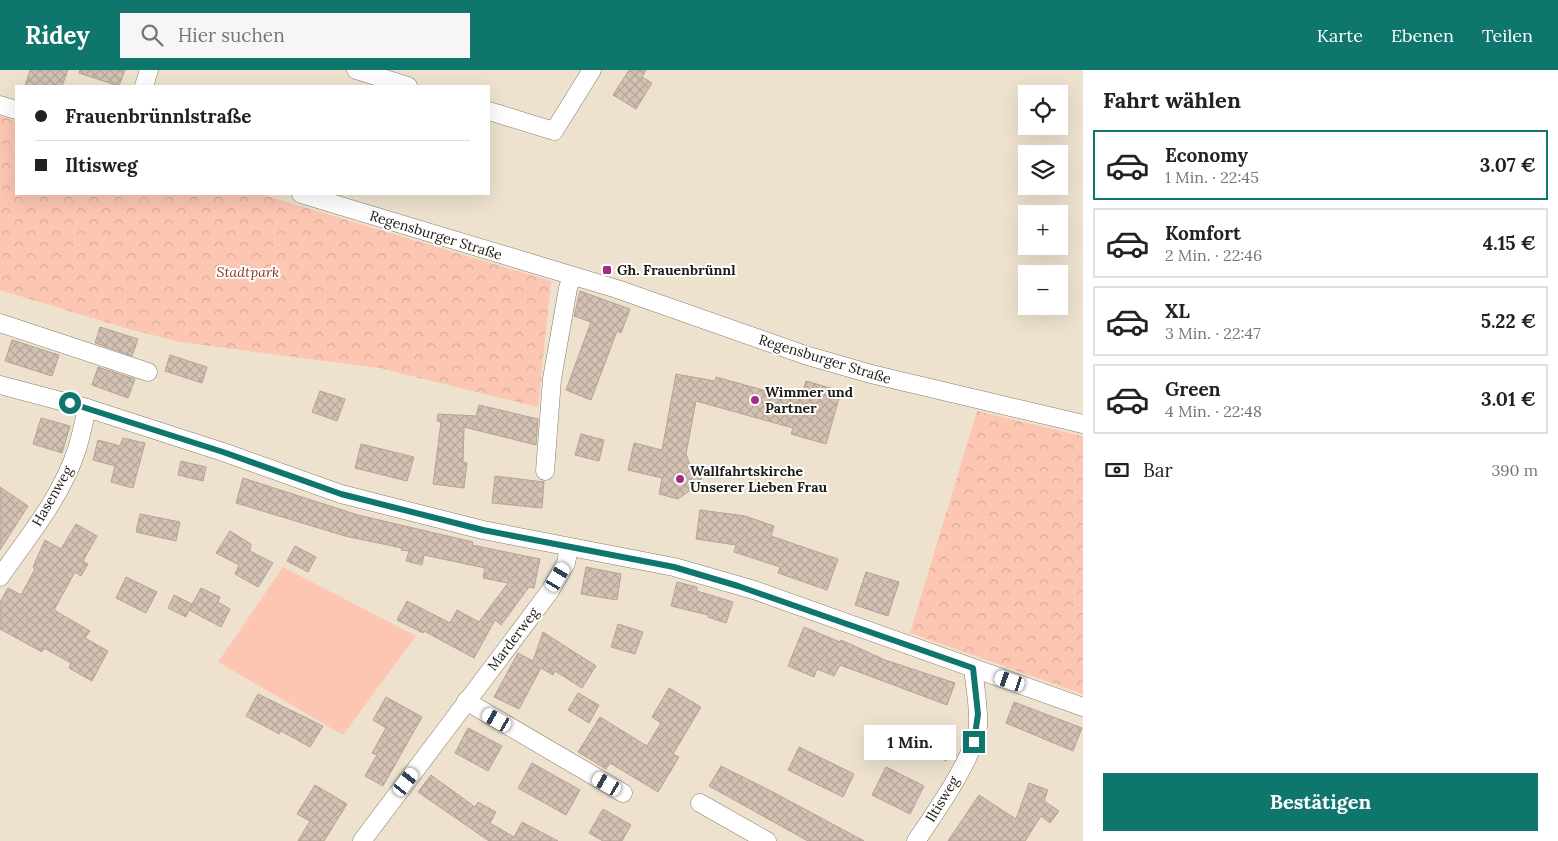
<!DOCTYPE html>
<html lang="de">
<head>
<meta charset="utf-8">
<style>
	:root { --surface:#fff; --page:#f6f6f6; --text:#222; --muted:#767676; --line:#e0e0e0; --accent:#0f766e }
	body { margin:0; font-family:Lora,serif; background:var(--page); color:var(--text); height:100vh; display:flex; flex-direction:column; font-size:19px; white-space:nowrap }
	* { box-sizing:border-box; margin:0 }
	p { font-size:16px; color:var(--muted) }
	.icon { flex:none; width:28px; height:28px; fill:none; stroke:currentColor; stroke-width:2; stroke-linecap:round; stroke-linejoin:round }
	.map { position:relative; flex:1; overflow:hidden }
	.sheet { display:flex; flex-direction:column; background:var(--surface); width:475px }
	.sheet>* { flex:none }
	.guide { position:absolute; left:15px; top:15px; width:475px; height:110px; border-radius:0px; box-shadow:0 5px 20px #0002; display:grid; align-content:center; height:110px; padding:0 20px; background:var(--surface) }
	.buttons { position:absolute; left:1018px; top:15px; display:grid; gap:10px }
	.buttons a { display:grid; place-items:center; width:50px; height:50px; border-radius:0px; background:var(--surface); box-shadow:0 5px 20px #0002; font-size:25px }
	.end { position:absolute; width:22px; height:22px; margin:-11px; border:6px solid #0f766e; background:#fff; box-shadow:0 0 0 2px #fff }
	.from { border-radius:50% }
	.bubble { position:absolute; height:35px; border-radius:0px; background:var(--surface); box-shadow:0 5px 20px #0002; font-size:16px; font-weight:800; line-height:35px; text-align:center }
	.car { position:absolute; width:15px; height:30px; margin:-15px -8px; border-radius:6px; box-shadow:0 0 4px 1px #0007; background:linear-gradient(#fff 24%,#345 0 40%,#fff 0 76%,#345 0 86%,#fff 0) }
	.guide b { display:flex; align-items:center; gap:18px; height:48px; font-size:19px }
	.guide b+b { border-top:1px solid var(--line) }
	.guide i { width:12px; height:12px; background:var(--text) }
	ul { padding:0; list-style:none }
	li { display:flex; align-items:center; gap:15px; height:70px; margin:0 10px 8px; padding:0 10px; border:2px solid var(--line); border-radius:0px }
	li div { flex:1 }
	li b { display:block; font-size:19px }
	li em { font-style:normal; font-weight:800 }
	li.active { border-color:var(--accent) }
	li>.icon { width:45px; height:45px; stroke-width:1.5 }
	h2 { padding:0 20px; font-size:22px; line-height:60px }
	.pay { display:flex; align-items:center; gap:12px; height:55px; padding:0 20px; font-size:19px }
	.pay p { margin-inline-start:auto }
	.action { display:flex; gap:10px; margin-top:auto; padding:10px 20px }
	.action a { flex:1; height:58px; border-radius:0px; background:var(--accent); color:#fff; font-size:20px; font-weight:800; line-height:58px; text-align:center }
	header { display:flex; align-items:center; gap:30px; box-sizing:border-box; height:70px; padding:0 25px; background:var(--accent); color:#fff }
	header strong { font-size:24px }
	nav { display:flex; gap:28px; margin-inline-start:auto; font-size:18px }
	.search { width:350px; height:45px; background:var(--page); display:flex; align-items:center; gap:12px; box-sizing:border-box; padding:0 18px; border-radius:0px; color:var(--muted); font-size:19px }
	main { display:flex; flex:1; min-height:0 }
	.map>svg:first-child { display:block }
</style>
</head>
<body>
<header>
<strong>Ridey</strong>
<div class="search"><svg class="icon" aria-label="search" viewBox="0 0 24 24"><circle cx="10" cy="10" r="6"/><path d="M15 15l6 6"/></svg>Hier suchen</div>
<nav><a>Karte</a><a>Ebenen</a><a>Teilen</a></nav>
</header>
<main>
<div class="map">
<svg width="1083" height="771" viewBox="0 0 1083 771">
	<defs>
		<pattern id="park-crowns" width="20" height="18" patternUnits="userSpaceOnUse" patternTransform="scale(1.25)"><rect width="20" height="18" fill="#fcc6b3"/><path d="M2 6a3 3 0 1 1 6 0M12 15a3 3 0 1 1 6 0" fill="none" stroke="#d8aa99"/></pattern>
		<pattern id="building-cross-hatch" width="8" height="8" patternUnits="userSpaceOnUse" patternTransform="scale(1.25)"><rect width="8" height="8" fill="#d3c1b3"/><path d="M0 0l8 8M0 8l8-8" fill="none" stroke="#b5a599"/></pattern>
	</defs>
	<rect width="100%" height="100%" fill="#eee2cf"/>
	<!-- grass -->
	<path fill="#fcc6b3" d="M 283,497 L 416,566 L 343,665 L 218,592 Z"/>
	<!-- park -->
	<g fill="url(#park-crowns)">
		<path d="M 0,46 L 16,51 L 16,124 L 260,124 L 551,211 L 538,337 L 379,298 L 180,272 L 125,258 L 0,220 Z"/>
		<path d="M 977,341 L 1083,366 L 1083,624 L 910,563 Z"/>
	</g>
	<!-- building -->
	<g fill="url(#building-cross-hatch)" stroke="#b5a496">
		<path d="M 30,0 L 68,0 L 62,16 L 25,16 Z"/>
		<path d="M 80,0 L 125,0 L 119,16 L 79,3 Z"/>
		<path d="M 629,0 L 646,0 L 642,7 L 652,13 L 636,39 L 613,25 Z"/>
		<path d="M 580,221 L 630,239 L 621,263 L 617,261 L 591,330 L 566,320 L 591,252 L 574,246 Z"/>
		<path d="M 100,257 L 138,269 L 132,286 L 95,273 Z"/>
		<path d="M 12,270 L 59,285 L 52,306 L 5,291 Z"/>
		<path d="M 170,285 L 207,297 L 202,313 L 165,301 Z"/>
		<path d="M 98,297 L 135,309 L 128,328 L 92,315 Z"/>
		<path d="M 676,304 L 715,311 L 716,307 L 781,325 L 783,319 L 802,324 L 806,311 L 841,321 L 826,374 L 791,364 L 793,358 L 696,331 L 686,384 L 690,395 L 704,399 L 700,413 L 678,429 L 659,424 L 662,408 L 628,400 L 634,373 L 662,380 Z"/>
		<path d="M 320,321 L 345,329 L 337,351 L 312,342 Z"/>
		<path d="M 479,335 L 538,349 L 536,375 L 464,357 L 463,392 L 467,393 L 464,418 L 433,414 L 441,352 L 437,351 L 438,344 L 476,346 Z"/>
		<path d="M 41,348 L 70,356 L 62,383 L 33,374 Z"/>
		<path d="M 581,364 L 604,370 L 599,391 L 575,385 Z"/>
		<path d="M 123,368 L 145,373 L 133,418 L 111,412 L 115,396 L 93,390 L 98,370 L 120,376 Z"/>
		<path d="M 361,374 L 414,387 L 407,411 L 355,398 Z"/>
		<path d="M 181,391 L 206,397 L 203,411 L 178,405 Z"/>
		<path d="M 495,406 L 544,412 L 542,438 L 492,433 Z"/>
		<path d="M 243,408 L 358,445 L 473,472 L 472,475 L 540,489 L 534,518 L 529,517 L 501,555 L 495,550 L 474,588 L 424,561 L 423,563 L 397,550 L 407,531 L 450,553 L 457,540 L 479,552 L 508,513 L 483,508 L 485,498 L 424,485 L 422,495 L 406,491 L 409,481 L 401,480 L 402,478 L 345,466 L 236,433 Z"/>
		<path d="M 0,417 L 28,436 L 0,480 Z"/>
		<path d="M 700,440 L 745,446 L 774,456 L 771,466 L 838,489 L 827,520 L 778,503 L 780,497 L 734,482 L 736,475 L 696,469 Z"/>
		<path d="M 140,444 L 180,452 L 176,471 L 136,462 Z"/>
		<path d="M 76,454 L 97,466 L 83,491 L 88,494 L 81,506 L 75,502 L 54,540 L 90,561 L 85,568 L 108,581 L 92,611 L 69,598 L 71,593 L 44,578 L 42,582 L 0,559 L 0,532 L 8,518 L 21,525 L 35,499 L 33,497 L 45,470 L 61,479 Z"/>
		<path d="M 230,461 L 251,474 L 250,481 L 273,493 L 258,517 L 235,504 L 239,495 L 216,483 Z"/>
		<path d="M 295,476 L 316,487 L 308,502 L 287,491 Z"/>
		<path d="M 586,497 L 621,504 L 617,530 L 581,524 Z"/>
		<path d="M 866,502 L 899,512 L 888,546 L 855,535 Z"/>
		<path d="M 126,507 L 157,522 L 146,543 L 116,528 Z"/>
		<path d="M 677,512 L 697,517 L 697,521 L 733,532 L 726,553 L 708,547 L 708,545 L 671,536 Z"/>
		<path d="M 201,518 L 220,527 L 218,532 L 230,539 L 221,557 L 189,540 L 186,547 L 168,538 L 174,525 L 192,534 L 190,538 Z"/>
		<path d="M 618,554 L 643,562 L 635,584 L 611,577 Z"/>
		<path d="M 804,557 L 840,572 L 841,570 L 885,590 L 955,613 L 947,635 L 840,595 L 834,606 L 817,599 L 814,607 L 788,596 Z"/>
		<path d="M 543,562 L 596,596 L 582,618 L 555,601 L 553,605 L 541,598 L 519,639 L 494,627 L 518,583 L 533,591 Z"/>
		<path d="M 669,618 L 701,637 L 673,684 L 679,687 L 658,722 L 610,693 L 606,699 L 578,682 L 600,647 L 647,676 L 661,653 L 652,647 Z"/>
		<path d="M 578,623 L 599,635 L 589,653 L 568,640 Z"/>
		<path d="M 258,624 L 323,656 L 310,677 L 281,661 L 279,664 L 246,646 Z"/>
		<path d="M 386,627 L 422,647 L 383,716 L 365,706 L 377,685 L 372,683 L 386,658 L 373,650 Z"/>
		<path d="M 1014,632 L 1082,658 L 1073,681 L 1006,653 Z"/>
		<path d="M 923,656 L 955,673 L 946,691 L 914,674 Z"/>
		<path d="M 468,658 L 502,676 L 488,701 L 455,683 Z"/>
		<path d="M 799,677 L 854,704 L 843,727 L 788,700 Z"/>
		<path d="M 532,693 L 580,720 L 566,745 L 518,718 Z"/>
		<path d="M 721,696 L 773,722 L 864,771 L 808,771 L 709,716 Z"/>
		<path d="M 886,697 L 924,716 L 910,744 L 872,725 Z"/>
		<path d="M 431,705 L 475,737 L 478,732 L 496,742 L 490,753 L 514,767 L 522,752 L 558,771 L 489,771 L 418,722 Z"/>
		<path d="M 1029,713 L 1048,720 L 1044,731 L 1059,741 L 1050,753 L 1041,746 L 1025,771 L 948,771 L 979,725 L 1016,749 Z"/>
		<path d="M 315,715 L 347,734 L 324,771 L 298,771 L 310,751 L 297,744 Z"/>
		<path d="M 603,739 L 631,755 L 622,771 L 603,771 L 589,763 Z"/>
	</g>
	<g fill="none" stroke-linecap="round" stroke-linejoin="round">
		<!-- minor casing -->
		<g stroke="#857a69" stroke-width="19">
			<g id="minor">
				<path d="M 356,0 L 408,16"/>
				<path d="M 144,16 L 149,0"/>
				<path d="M 0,35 L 16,40"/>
				<path d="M 489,41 L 554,61 L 592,0"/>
				<path d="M 301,124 L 617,219 L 805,285 L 871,304 L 1083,354"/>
				<path d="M 0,253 L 148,302"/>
				<path d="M 0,315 L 87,338 L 223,382 L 341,424 L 483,460 L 674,497 L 754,520 L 1083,637"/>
				<path d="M 545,401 L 552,309 L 568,218 L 572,206"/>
				<path d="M 0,507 C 28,467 62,426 77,379 C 81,366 84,352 87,338"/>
				<path d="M 466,631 L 623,723"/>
				<path d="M 700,733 L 767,771"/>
				<path d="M 362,771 L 550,521 L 566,493 L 569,478"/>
				<path d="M 916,771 C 935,743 974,688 978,656 C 979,637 975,617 973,598"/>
			</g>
		</g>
		<!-- minor -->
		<use href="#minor" stroke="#fff" stroke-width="18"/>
	</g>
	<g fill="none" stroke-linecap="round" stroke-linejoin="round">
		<!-- route -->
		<path stroke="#0f766e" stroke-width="6" d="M 70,333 L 223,382 L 341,424 L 483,460 L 674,497 L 738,516 L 973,598 L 978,644 L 974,672"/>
	</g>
	<!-- markers -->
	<g fill="#a32b82" stroke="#fff" stroke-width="2">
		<rect x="602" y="195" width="10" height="10" rx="2.5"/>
		<circle cx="755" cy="330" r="5"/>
		<circle cx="680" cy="409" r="5"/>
	</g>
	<g text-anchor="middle" stroke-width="4" stroke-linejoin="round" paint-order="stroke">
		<!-- street labels -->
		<g font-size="14" fill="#1f1a14" stroke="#fff">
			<text transform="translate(436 165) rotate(17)" y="5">Regensburger Straße</text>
			<text transform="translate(825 289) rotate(17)" y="5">Regensburger Straße</text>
			<text transform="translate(52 426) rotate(-60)" y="5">Hasenweg</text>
			<text transform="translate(513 569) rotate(-53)" y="5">Marderweg</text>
			<text transform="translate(942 729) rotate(-59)" y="5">Iltisweg</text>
		</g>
		<!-- poi labels -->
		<g font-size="14" font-weight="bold" fill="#1f1a14" stroke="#fff" text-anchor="start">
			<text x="617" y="205">Gh. Frauenbrünnl</text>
			<text x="765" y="327">Wimmer und<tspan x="765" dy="16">Partner</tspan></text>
			<text x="690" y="406">Wallfahrtskirche<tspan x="690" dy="16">Unserer Lieben Frau</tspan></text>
		</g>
		<!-- park labels -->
		<g font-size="14" font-style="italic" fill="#8d3919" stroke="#fff">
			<text x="248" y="207">Stadtpark</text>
		</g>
	</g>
</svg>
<div class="buttons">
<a><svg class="icon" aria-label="locate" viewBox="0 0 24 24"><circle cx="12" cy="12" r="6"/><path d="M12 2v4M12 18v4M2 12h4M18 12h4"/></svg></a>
<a><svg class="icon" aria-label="layers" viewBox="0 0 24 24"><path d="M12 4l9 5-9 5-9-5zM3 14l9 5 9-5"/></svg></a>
<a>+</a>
<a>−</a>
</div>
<i class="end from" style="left:70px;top:333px"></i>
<i class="end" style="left:974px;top:672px"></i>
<div class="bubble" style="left:864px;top:655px;width:92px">1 Min.</div>
<i class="car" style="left:558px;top:507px;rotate:31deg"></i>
<i class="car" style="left:1010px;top:611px;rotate:289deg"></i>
<i class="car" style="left:497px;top:650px;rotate:300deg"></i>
<i class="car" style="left:406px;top:712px;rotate:37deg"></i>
<i class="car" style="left:607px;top:714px;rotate:300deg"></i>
<div class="guide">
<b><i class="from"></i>Frauenbrünnlstraße</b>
<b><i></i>Iltisweg</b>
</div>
</div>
<section class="sheet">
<h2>Fahrt wählen</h2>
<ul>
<li class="active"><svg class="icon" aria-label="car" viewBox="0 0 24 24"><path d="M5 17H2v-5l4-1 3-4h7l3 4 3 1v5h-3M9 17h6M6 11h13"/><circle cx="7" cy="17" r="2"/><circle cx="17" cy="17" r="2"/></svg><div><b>Economy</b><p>1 Min. · 22:45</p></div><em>3.07 €</em></li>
<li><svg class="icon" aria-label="car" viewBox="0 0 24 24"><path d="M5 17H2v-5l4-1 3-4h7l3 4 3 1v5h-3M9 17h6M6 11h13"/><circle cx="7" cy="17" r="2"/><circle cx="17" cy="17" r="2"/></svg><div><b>Komfort</b><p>2 Min. · 22:46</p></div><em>4.15 €</em></li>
<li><svg class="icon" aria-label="car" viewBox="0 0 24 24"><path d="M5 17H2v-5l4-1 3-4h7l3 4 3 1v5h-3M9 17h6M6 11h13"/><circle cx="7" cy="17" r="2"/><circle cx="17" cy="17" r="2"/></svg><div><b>XL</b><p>3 Min. · 22:47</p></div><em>5.22 €</em></li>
<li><svg class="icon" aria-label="car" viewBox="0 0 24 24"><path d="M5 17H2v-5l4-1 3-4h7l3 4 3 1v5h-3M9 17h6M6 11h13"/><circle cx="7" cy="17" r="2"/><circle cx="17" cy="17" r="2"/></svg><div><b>Green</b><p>4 Min. · 22:48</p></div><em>3.01 €</em></li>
</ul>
<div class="pay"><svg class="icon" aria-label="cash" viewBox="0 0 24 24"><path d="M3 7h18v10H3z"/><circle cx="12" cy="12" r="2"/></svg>Bar<p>390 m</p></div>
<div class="action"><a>Bestätigen</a></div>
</section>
</main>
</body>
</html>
